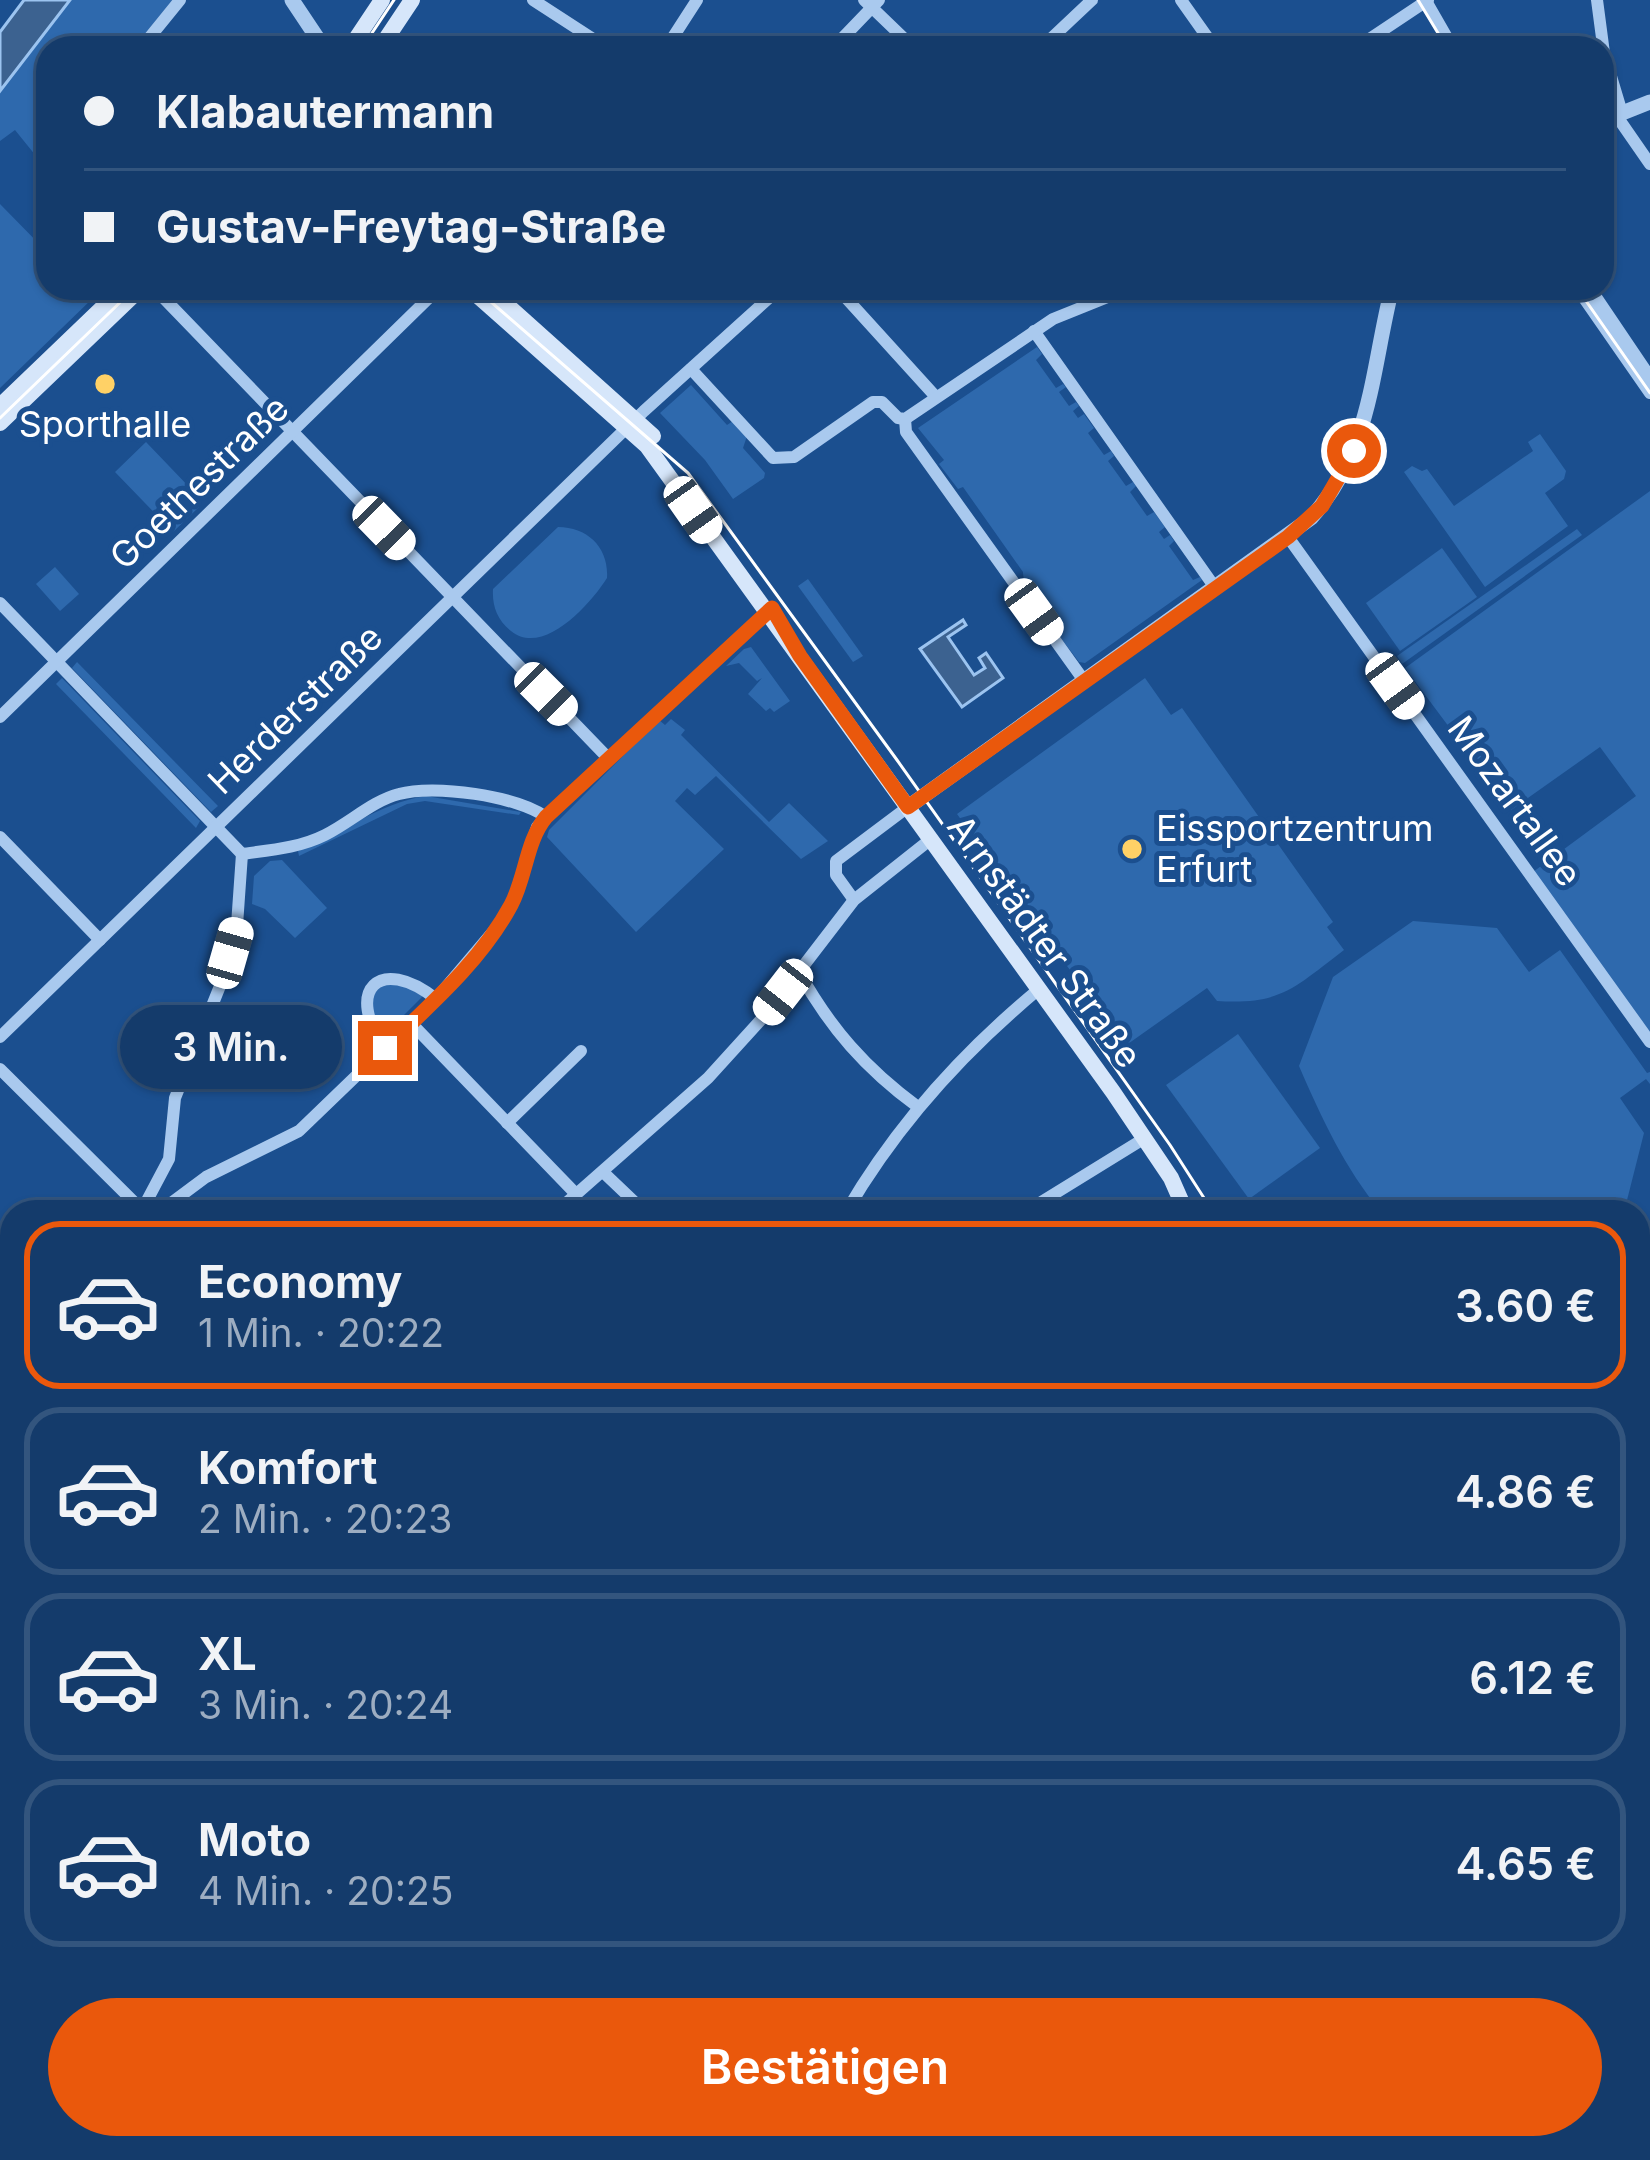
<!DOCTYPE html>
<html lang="de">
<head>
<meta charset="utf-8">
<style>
	:root { --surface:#143b6b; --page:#214673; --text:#f1f3f6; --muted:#9dadc1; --line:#33557e; --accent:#ea580c }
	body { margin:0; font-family:Inter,sans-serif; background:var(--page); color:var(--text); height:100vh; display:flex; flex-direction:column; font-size:45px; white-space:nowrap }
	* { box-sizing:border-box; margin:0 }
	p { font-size:39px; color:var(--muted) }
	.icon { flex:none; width:66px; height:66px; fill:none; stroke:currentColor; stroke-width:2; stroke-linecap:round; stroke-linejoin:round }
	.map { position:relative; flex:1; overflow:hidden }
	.panel { position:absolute; left:0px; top:1200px; width:1650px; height:960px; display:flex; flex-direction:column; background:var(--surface); border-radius:36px 36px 0 0; box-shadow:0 3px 9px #0004,0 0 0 3px var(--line) }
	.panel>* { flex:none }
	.hud { position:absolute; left:36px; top:36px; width:1578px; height:264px; border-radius:36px; box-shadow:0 3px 9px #0004,0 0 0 3px var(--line); display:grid; align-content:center; height:264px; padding:0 48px; background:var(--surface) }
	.end { position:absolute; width:54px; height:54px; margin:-27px; border:15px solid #ea580c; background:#fff; box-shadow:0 0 0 6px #fff }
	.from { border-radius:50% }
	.bubble { position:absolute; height:84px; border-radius:42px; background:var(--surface); box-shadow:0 3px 9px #0004,0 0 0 3px var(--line); font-size:39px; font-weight:600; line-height:84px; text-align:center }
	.car { position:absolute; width:36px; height:72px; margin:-36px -18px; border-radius:15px; box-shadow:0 0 9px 3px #0007; background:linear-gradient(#fff 24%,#345 0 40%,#fff 0 76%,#345 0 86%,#fff 0) }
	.hud b { display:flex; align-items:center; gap:42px; height:114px; font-size:45px }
	.hud b+b { border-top:3px solid var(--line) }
	.hud i { width:30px; height:30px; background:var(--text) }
	ul { padding:21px 0 0; list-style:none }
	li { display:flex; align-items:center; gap:36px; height:168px; margin:0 24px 18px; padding:0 24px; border:6px solid var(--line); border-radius:36px }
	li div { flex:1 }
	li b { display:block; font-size:45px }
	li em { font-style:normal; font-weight:600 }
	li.active { border-color:var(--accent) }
	li>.icon { width:108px; height:108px; stroke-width:1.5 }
	.button { display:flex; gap:24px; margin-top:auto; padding:24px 48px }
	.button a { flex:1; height:138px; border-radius:72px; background:var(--accent); color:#fff; font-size:48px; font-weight:600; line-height:138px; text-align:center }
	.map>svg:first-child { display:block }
</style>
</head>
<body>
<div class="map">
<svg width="1650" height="2160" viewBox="0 0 1650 2160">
	<rect width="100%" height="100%" fill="#1b4f8f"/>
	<!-- green -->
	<g fill="#2e69ad">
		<path d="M 70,0 L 173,0 L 133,48 L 48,48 L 48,152 L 42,150 L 36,156 L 15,130 L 0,141 L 0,91 Z"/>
		<path d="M 0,204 L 48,253 L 48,288 L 83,288 L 93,298 L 0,388 Z"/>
		<path d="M 1037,347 L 1042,354 L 1036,360 L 1056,388 L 1063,384 L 1066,387 L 1059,392 L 1069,406 L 1076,402 L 1079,406 L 1073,411 L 1078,418 L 1084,414 L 1094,428 L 1088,433 L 1104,455 L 1111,451 L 1114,456 L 1108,461 L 1126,486 L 1133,482 L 1136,486 L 1130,492 L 1147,516 L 1154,512 L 1165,527 L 1159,532 L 1164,539 L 1170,535 L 1174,541 L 1169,546 L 1193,580 L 1200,577 L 1202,580 L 1085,663 L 1079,662 C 1065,642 1022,592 1023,572 L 963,487 L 958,489 L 939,464 L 944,460 L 918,428 Z"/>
		<path d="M 691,385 L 727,425 L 733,421 L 747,436 L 743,448 L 765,473 L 764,478 L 733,499 L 705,460 L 660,413 Z"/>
		<path d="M 1540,434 L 1566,471 L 1564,479 L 1545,493 L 1568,526 L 1485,587 L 1404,472 L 1412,466 L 1422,471 L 1427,469 L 1454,506 L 1533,451 L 1528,442 Z"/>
		<path d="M 146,442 L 192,490 L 187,496 L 199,507 L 173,532 L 115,472 Z"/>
		<path d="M 1650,491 L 1650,1037 L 1533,872 L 1636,796 L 1600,747 L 1511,810 L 1405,668 Z"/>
		<path d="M 558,527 C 588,527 609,548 607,578 C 590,605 543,657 511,631 C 497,620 492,606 493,589 Z"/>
		<path d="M 1577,529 L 1582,535 L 1402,664 L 1397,656 Z"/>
		<path d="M 1442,548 L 1477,597 L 1400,651 L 1366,603 Z"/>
		<path d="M 55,567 L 79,594 L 60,611 L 36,584 Z"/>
		<path d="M 808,579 L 863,656 L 853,662 L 798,586 Z"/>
		<path d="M 751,647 L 790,701 L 774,712 L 770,708 L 766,711 L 748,694 L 762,678 L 757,681 L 739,663 L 726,666 L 744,649 Z"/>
		<path d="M 77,662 L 218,806 L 211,812 L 72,668 Z"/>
		<path d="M 62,678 L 200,821 L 196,828 L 56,684 Z"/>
		<path d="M 1145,678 L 1171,715 L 1182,708 L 1333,922 L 1327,927 L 1344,950 C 1295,987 1282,1005 1217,1001 L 1207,988 L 1125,1046 L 957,814 Z"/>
		<path d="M 671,719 L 685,730 L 681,735 L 769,822 L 789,803 L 828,841 L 801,859 L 716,776 L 695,795 L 687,788 L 675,801 L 724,849 L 636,932 L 547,837 L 549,830 L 659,720 L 665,725 Z"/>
		<path d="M 426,796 L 521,812 L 519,815 L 425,801 L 407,804 L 299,856 L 298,851 C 342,834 378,803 426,796 Z"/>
		<path d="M 282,860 L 327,908 L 295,938 L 265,909 L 252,904 L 254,876 L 270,861 Z"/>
		<path d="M 1413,921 L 1497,928 L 1529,972 L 1560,950 L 1647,1073 L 1650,1072 L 1650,1084 L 1646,1079 L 1620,1098 L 1644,1133 L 1624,1212 L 1381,1212 C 1344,1167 1322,1119 1299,1066 L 1333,977 Z"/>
		<path d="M 395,981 L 423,996 L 382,1037 L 369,1008 L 377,985 Z"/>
		<path d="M 1238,1034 L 1320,1148 L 1249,1199 L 1166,1085 Z"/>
		<path d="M 1650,1267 L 1650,1384 L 1639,1391 L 1638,1276 Z"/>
		<path d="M 3,1921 L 12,1949 L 12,2148 L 454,2148 L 414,2160 L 0,2160 Z"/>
		<path d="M 712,2148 L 1626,2148 L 1592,2160 L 708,2160 Z"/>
	</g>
	<!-- water -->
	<g fill="#3c6290" stroke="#9cc4f0" stroke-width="3">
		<path d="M 24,0 L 70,0 L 0,91 L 0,32 Z"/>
		<path d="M 963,620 L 966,625 L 948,637 L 974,675 L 985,668 L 979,658 L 986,653 L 1003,678 L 962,707 L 920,649 Z"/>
	</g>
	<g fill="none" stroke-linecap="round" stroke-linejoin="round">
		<!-- stream -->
		<path stroke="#9cc4f0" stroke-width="3" d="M 726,2160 L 729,2151"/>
		<!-- minor -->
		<g stroke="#a9c9ee" stroke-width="12">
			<path d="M 533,0 L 607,48"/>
			<path d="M 864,0 L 914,48"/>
			<path d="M 1181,0 L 1215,48"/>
			<path d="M 1597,0 L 1604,53 L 1622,113"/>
			<path d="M 1426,1 L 1453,48"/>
			<path d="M 141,48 L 180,0"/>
			<path d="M 666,48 L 697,0"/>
			<path d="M 833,48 L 879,0"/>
			<path d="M 1041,48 L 1092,0"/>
			<path d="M 1356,48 L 1428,0"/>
			<path d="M 1616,115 L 1650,164"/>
			<path d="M 48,160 L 45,169 L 48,177"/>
			<path d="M 154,288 L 608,758"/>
			<path d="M 837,288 L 936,397"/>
			<path d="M 1577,288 L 1650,393"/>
			<path d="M 1590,288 L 1650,377"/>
			<path d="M 1034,331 L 1216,589"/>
			<path d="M 691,369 L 773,458 L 794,457 L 873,402 L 882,402 L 898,418 L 905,419 L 1053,319 L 1130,288"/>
			<path d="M 905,419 L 906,432 L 1085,682"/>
			<path d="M 1288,537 L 1650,1042"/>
			<path d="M 0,603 L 242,854"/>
			<path d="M 0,717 L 439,288"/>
			<path d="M 0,837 L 100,940"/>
			<path d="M 242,854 C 271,850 299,848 325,835 C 351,822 372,801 399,794 C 434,784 517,796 546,817"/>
			<path d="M 854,900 L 836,875 L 836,861 L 908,807"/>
			<path d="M 799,972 C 830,1028 866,1069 918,1107"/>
			<path d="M 411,1023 L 576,1194"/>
			<path d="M 0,1037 L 644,411 L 780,288"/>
			<path d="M 385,1048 C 344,991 379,954 436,999"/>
			<path d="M 0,1069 L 142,1210"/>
			<path d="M 507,1123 L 581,1051"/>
			<path d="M 603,1172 L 645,1212"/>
			<path d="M 142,1210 L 169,1159 L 175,1098 L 222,981 L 237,925 L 242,854"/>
			<path d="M 159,1212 L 206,1177 L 299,1131 L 436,999 L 498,926 L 513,901 L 537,827 L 546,817 L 769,610"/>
			<path d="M 556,1212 L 708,1078 L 768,1012 L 854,900 L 931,839"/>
			<path d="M 846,1212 C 896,1126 963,1052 1039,989"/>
			<path d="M 1025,1212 L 1145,1138"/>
			<path d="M 0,1316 L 12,1307"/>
			<path d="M 0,1476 L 12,1471"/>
			<path d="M 1638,1879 L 1650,1894"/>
			<path d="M 0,1880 L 9,1913"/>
			<path d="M 4,1915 L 12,1939"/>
			<path d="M 1638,1975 L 1650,1948"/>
			<path d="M 1638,2029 L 1650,2064"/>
			<path d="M 1628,2160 L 1650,2152"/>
		</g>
		<!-- tertiary -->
		<g stroke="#a9c9ee" stroke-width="15">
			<path d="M 292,0 L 324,48"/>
			<path d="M 1602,121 L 1650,102"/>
			<path d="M 908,807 L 1311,518 C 1372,449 1371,372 1392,288"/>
			<path d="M 1638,1518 L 1650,1511"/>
		</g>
		<!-- secondary -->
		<g stroke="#d6e6fa" stroke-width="16">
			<path d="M 350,48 L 382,0"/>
			<path d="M 380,48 L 412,0"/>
			<path d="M 469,288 L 647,446 L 1113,1092 L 1171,1178 L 1186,1212"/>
			<path d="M 488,288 L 653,436"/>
			<path d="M 0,406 L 123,288"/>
			<path d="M 0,423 L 141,288"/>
			<path d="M 682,2160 L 687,2148"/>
			<path d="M 702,2160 L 706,2148"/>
		</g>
		<!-- tram -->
		<g stroke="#fff" stroke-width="3">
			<path d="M 1418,0 L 1447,48"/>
			<path d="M 362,48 L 394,0"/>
			<path d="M 475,288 L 688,473 L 897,760 L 1170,1145 L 1213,1212"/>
			<path d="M 1577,288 L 1650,393"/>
			<path d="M 0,418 L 135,288"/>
		</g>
	</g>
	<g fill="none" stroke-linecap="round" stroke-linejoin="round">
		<!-- route -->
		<path stroke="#ea580c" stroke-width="15" d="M 385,1048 C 430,1005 481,961 511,905 C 526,877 526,841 546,817 L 772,608 L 800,656 L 908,807 L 1288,537 L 1322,506 L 1354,451"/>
	</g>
	<!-- markers -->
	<g fill="#ffd166" stroke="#1b4f8f" stroke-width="4.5">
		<circle cx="105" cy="384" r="12"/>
		<circle cx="1132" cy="849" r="12"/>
	</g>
	<g text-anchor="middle" stroke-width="10" stroke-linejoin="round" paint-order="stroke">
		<!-- poi labels -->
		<g font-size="36" fill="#fff" stroke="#1b4f8f">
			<text x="105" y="437">Sporthalle</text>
			<text x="1156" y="841" text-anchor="start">Eissportzentrum<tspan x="1156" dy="41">Erfurt</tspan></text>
		</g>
		<!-- street labels -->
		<g font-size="36" fill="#fff" stroke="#1b4f8f">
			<text transform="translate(199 482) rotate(-44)" y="13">Goethestraße</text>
			<text transform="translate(295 709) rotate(-44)" y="13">Herderstraße</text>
			<text transform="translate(1515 801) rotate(54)" y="13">Mozartallee</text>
			<text transform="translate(1045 941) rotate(54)" y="13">Arnstädter Straße</text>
		</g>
	</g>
</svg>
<i class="end from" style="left:1354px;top:451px"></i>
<i class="end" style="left:385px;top:1048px"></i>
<div class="bubble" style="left:120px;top:1005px;width:222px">3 Min.</div>
<i class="car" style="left:693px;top:510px;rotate:145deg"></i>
<i class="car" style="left:384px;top:528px;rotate:136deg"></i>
<i class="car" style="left:1034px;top:612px;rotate:144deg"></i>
<i class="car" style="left:1395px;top:686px;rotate:144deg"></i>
<i class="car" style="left:546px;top:694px;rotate:135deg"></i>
<i class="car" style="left:230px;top:953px;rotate:16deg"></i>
<i class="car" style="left:783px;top:992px;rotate:218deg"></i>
<div class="hud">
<b><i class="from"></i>Klabautermann</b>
<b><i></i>Gustav-Freytag-Straße</b>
</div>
<section class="panel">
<ul>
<li class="active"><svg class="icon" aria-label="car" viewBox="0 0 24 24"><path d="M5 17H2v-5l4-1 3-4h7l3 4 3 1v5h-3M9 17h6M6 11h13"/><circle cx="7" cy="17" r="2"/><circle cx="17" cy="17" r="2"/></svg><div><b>Economy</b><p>1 Min. · 20:22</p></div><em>3.60 €</em></li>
<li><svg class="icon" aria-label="car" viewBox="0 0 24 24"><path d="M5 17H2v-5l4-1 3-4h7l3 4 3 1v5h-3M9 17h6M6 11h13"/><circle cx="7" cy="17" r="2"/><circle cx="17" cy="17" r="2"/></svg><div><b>Komfort</b><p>2 Min. · 20:23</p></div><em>4.86 €</em></li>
<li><svg class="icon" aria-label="car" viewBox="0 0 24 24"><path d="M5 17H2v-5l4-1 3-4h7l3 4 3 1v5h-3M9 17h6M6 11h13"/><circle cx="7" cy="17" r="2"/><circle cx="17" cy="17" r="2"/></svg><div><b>XL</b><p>3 Min. · 20:24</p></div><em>6.12 €</em></li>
<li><svg class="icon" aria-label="car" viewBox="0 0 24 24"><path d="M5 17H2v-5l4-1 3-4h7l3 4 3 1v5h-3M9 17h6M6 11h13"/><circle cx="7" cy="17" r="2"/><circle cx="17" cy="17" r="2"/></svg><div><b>Moto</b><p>4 Min. · 20:25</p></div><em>4.65 €</em></li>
</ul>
<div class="button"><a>Bestätigen</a></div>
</section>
</div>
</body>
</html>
